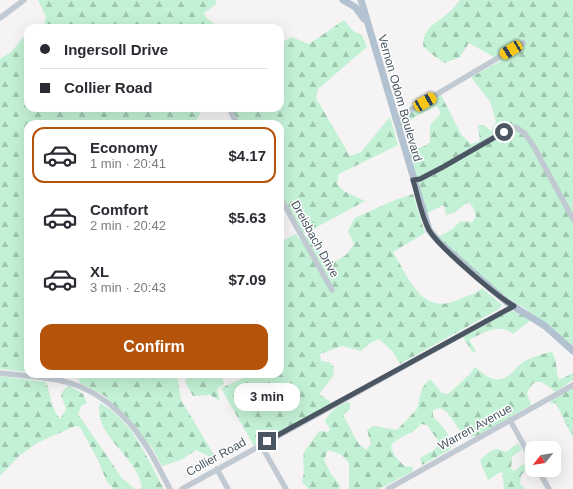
<!DOCTYPE html>
<html lang="en">
<head>
<meta charset="utf-8">
<style>
	:root { --surface:#fff; --page:#f7f7f7; --text:#2b2b33; --muted:#7c7c81; --line:#e1e1e2; --accent:#b45309 }
	body { margin:0; font-family:Arial,sans-serif; background:var(--page); color:var(--text); height:100vh; display:flex; flex-direction:column; font-size:15px; white-space:nowrap }
	* { box-sizing:border-box; margin:0 }
	p { font-size:13px; color:var(--muted) }
	.icon { flex:none; width:22px; height:22px; fill:none; stroke:currentColor; stroke-width:2; stroke-linecap:round; stroke-linejoin:round }
	.map { position:relative; flex:1; overflow:hidden }
	.panel { position:absolute; left:24px; top:120px; width:260px; height:258px; display:flex; flex-direction:column; background:var(--surface); border-radius:12px; box-shadow:0 4px 16px #0002 }
	.panel>* { flex:none }
	.banner { position:absolute; left:24px; top:24px; width:260px; height:88px; border-radius:12px; box-shadow:0 4px 16px #0002; display:grid; align-content:center; height:88px; padding:0 16px; background:var(--surface) }
	.needle { width:26px; rotate:240deg }
	.fabs { position:absolute; left:525px; top:441px; display:grid; gap:8px }
	.fabs a { display:grid; place-items:center; width:36px; height:36px; border-radius:8px; background:var(--surface); box-shadow:0 4px 16px #0002; font-size:20px }
	.end { position:absolute; width:18px; height:18px; margin:-9px; border:5px solid #4a5661; background:#fff; box-shadow:0 0 0 2px #fff }
	.from { border-radius:50% }
	.bubble { position:absolute; height:28px; border-radius:12px; background:var(--surface); box-shadow:0 4px 16px #0002; font-size:13px; font-weight:700; line-height:28px; text-align:center }
	.car { position:absolute; width:12px; height:24px; margin:-12px -6px; border-radius:5px; box-shadow:0 0 3px 1px #0007; background:linear-gradient(#f5c518 24%,#345 0 40%,#f5c518 0 76%,#345 0 86%,#f5c518 0) }
	.banner b { display:flex; align-items:center; gap:14px; height:38px; font-size:15px }
	.banner b+b { border-top:1px solid var(--line) }
	.banner i { width:10px; height:10px; background:var(--text) }
	ul { padding:7px 0 0; list-style:none }
	li { display:flex; align-items:center; gap:12px; height:56px; margin:0 8px 6px; padding:0 8px; border:2px solid transparent; border-radius:12px }
	li div { flex:1 }
	li b { display:block; font-size:15px }
	li em { font-style:normal; font-weight:700 }
	li.selected { border-color:var(--accent) }
	li>.icon { width:36px; height:36px; stroke-width:1.5 }
	.button { display:flex; gap:8px; margin-top:auto; padding:8px 16px }
	.button a { flex:1; height:46px; border-radius:12px; background:var(--accent); color:#fff; font-size:16px; font-weight:700; line-height:46px; text-align:center }
	.map>svg:first-child { display:block }
</style>
</head>
<body>
<div class="map">
<svg width="573" height="489" viewBox="0 0 573 489">
	<defs>
		<pattern id="forest-firs" width="22" height="20" patternUnits="userSpaceOnUse"><rect width="22" height="20" fill="#c3f1d5"/><path d="M5 1l3.5 6h-7zM16 11l3.5 6h-7z" fill="#a0c6b0"/></pattern>
		<pattern id="wetland-marsh" width="20" height="14" patternUnits="userSpaceOnUse"><rect width="20" height="14" fill="#c3f1d5"/><path d="M1 5h8M5 5V1M11 12h8M15 12V8" fill="none" stroke="#a0c6b0"/></pattern>
	</defs>
	<rect width="100%" height="100%" fill="#f5f3f3"/>
	<!-- forest -->
	<g fill="url(#forest-firs)">
		<path d="M 38,0 L 217,0 L 215,5 L 204,13 L 207,19 L 214,23 L 206,28 L 37,28 L 44,24 L 46,17 Z"/>
		<path d="M 460,0 L 573,0 L 573,348 L 522,306 L 511,302 L 436,238 L 451,230 L 461,221 L 472,222 L 476,217 L 473,207 L 468,202 L 454,213 L 446,215 L 444,205 L 427,213 L 409,151 L 425,146 L 430,142 L 430,125 L 441,113 L 437,106 L 420,114 L 401,126 L 400,119 L 441,95 L 461,134 L 471,144 L 480,141 L 478,125 L 484,125 L 491,131 L 496,122 L 491,103 L 471,77 L 501,61 L 469,43 L 459,58 L 444,63 L 433,55 L 423,46 L 424,36 L 430,27 L 451,11 Z"/>
		<path d="M 344,20 L 353,31 L 362,35 L 367,47 L 318,89 L 316,98 L 350,156 L 361,152 L 390,117 L 398,145 L 339,174 L 337,184 L 344,191 L 365,201 L 304,234 L 299,229 L 280,195 L 280,124 L 240,124 L 231,108 L 280,108 L 280,43 L 292,37 L 309,44 Z"/>
		<path d="M 28,32 L 28,108 L 203,108 L 195,124 L 28,124 L 28,372 L 0,369 L 0,59 L 11,52 Z"/>
		<path d="M 413,194 L 425,233 L 393,252 C 409,279 422,317 460,299 C 468,295 476,295 482,288 L 502,305 L 499,309 L 400,364 L 393,352 L 379,339 L 372,342 L 361,351 L 342,346 L 320,354 L 321,361 L 329,362 L 334,367 L 333,376 L 319,394 L 332,403 L 254,446 L 221,388 L 252,374 L 280,374 L 280,242 L 296,234 L 299,239 L 310,235 L 330,265 L 346,255 L 354,244 L 348,231 L 355,218 L 395,200 Z"/>
		<path d="M 511,311 L 519,312 L 531,320 L 513,334 C 500,322 482,333 469,340 L 476,351 L 473,353 L 462,335 Z"/>
		<path d="M 552,352 C 558,363 555,369 559,380 L 573,373 L 573,380 L 555,392 C 543,381 534,375 527,394 L 531,405 L 480,435 L 471,437 L 461,432 L 446,411 L 440,408 L 433,410 L 433,416 C 441,426 453,435 451,449 L 422,465 L 420,458 L 434,450 L 440,443 L 427,425 L 421,424 C 410,437 399,435 391,446 L 394,455 L 404,466 L 413,467 L 413,471 L 379,489 L 349,489 L 349,463 L 342,455 L 328,450 L 324,460 L 331,474 L 340,485 L 339,489 L 309,489 L 302,482 L 304,472 L 303,460 L 304,452 L 319,431 L 328,432 L 330,429 L 325,421 C 329,413 339,404 348,402 L 350,403 L 350,409 L 343,415 L 358,443 L 366,450 L 371,444 L 367,430 L 373,426 L 397,430 L 417,409 L 422,388 L 430,379 L 442,393 L 448,394 L 469,375 L 475,367 C 480,371 488,378 493,379 C 509,382 514,367 525,361 C 533,357 544,353 552,352 Z"/>
		<path d="M 77,374 L 177,374 L 181,400 L 217,460 L 196,450 L 181,460 L 162,466 L 153,449 L 141,434 L 105,396 L 80,383 Z"/>
		<path d="M 187,374 L 221,374 L 224,384 L 217,389 L 220,401 L 210,395 L 193,396 L 185,382 Z"/>
		<path d="M 0,376 L 46,382 C 51,395 51,409 60,419 L 66,409 L 61,395 L 64,389 L 69,386 L 83,394 L 87,403 L 81,406 L 78,414 L 122,478 L 135,489 L 114,489 L 107,482 L 98,460 L 80,427 L 75,426 L 37,443 L 20,455 L 0,476 Z"/>
		<path d="M 573,387 L 573,415 L 564,420 L 556,403 L 550,404 L 552,398 Z"/>
		<path d="M 100,403 C 134,422 146,457 164,489 L 138,489 L 142,487 C 141,483 140,479 138,475 C 128,452 93,431 100,403 Z"/>
		<path d="M 518,443 L 522,449 L 512,457 L 511,469 L 515,471 L 522,465 L 530,463 L 532,467 L 521,475 L 520,484 L 526,489 L 504,489 L 502,471 L 488,480 L 480,461 C 482,457 491,450 496,449 C 499,449 503,451 506,452 Z"/>
	</g>
	<!-- wetland -->
	<path fill="url(#wetland-marsh)" d="M 573,415 L 573,438 L 564,420 Z"/>
	<g fill="none" stroke-linecap="round" stroke-linejoin="round">
		<!-- minor -->
		<g stroke="#c1cad2" stroke-width="5.5">
			<path d="M 0,18 L 24,0"/>
			<path d="M 229,108 L 237,124"/>
			<path d="M 395,119 L 523,43"/>
			<path d="M 413,180 L 420,179 L 443,167 L 509,128 L 516,127 L 525,134 L 533,145 L 573,219"/>
			<path d="M 280,197 L 332,290"/>
			<path d="M 0,373 C 23,376 48,376 70,383 C 100,392 126,415 143,441 C 154,456 161,473 170,489"/>
			<path d="M 510,420 L 532,460"/>
			<path d="M 261,445 L 286,489"/>
			<path d="M 217,469 L 228,489"/>
			<path d="M 538,470 L 549,489"/>
			<path d="M 182,489 L 514,306"/>
			<path d="M 388,489 L 573,385"/>
		</g>
		<!-- major -->
		<g stroke="#b3c2d1" stroke-width="7">
			<path d="M 343,0 L 355,7 L 364,19"/>
			<path d="M 361,0 L 429,230 L 440,243 L 493,290 L 508,303 L 545,326 L 573,351"/>
		</g>
	</g>
	<g fill="none" stroke-linecap="round" stroke-linejoin="round">
		<!-- route -->
		<path stroke="#4a5661" stroke-width="5" d="M 267,441 L 514,306 C 496,296 439,247 429,230 C 421,215 418,196 413,180 L 420,179 L 443,167 L 504,132"/>
	</g>
	<g text-anchor="middle" stroke-width="3" stroke-linejoin="round" paint-order="stroke">
		<!-- street labels -->
		<g font-size="12" fill="#4a5661" stroke="#fff">
			<text transform="translate(400 98) rotate(74)" y="4">Vernon Odom Boulevard</text>
			<text transform="translate(315 239) rotate(61)" y="4">Dreisbach Drive</text>
			<text transform="translate(475 427) rotate(-29)" y="4">Warren Avenue</text>
			<text transform="translate(216 457) rotate(-29)" y="4">Collier Road</text>
		</g>
	</g>
</svg>
<div class="fabs">
<a><svg class="needle" viewBox="-14 -14 28 28"><path d="M0-13l5 13h-10z" fill="#e53935"/><path d="M0 13l5-13h-10z" fill="#7c7c81"/></svg></a>
</div>
<i class="end from" style="left:504px;top:132px"></i>
<i class="end" style="left:267px;top:441px"></i>
<div class="bubble" style="left:234px;top:383px;width:66px">3 min</div>
<i class="car" style="left:511px;top:50px;rotate:239deg"></i>
<i class="car" style="left:425px;top:102px;rotate:60deg"></i>
<div class="banner">
<b><i class="from"></i>Ingersoll Drive</b>
<b><i></i>Collier Road</b>
</div>
<section class="panel">
<ul>
<li class="selected"><svg class="icon" aria-label="car" viewBox="0 0 24 24"><path d="M5 17H2v-5l4-1 3-4h7l3 4 3 1v5h-3M9 17h6M6 11h13"/><circle cx="7" cy="17" r="2"/><circle cx="17" cy="17" r="2"/></svg><div><b>Economy</b><p>1 min · 20:41</p></div><em>$4.17</em></li>
<li><svg class="icon" aria-label="car" viewBox="0 0 24 24"><path d="M5 17H2v-5l4-1 3-4h7l3 4 3 1v5h-3M9 17h6M6 11h13"/><circle cx="7" cy="17" r="2"/><circle cx="17" cy="17" r="2"/></svg><div><b>Comfort</b><p>2 min · 20:42</p></div><em>$5.63</em></li>
<li><svg class="icon" aria-label="car" viewBox="0 0 24 24"><path d="M5 17H2v-5l4-1 3-4h7l3 4 3 1v5h-3M9 17h6M6 11h13"/><circle cx="7" cy="17" r="2"/><circle cx="17" cy="17" r="2"/></svg><div><b>XL</b><p>3 min · 20:43</p></div><em>$7.09</em></li>
</ul>
<div class="button"><a>Confirm</a></div>
</section>
</div>
</body>
</html>
